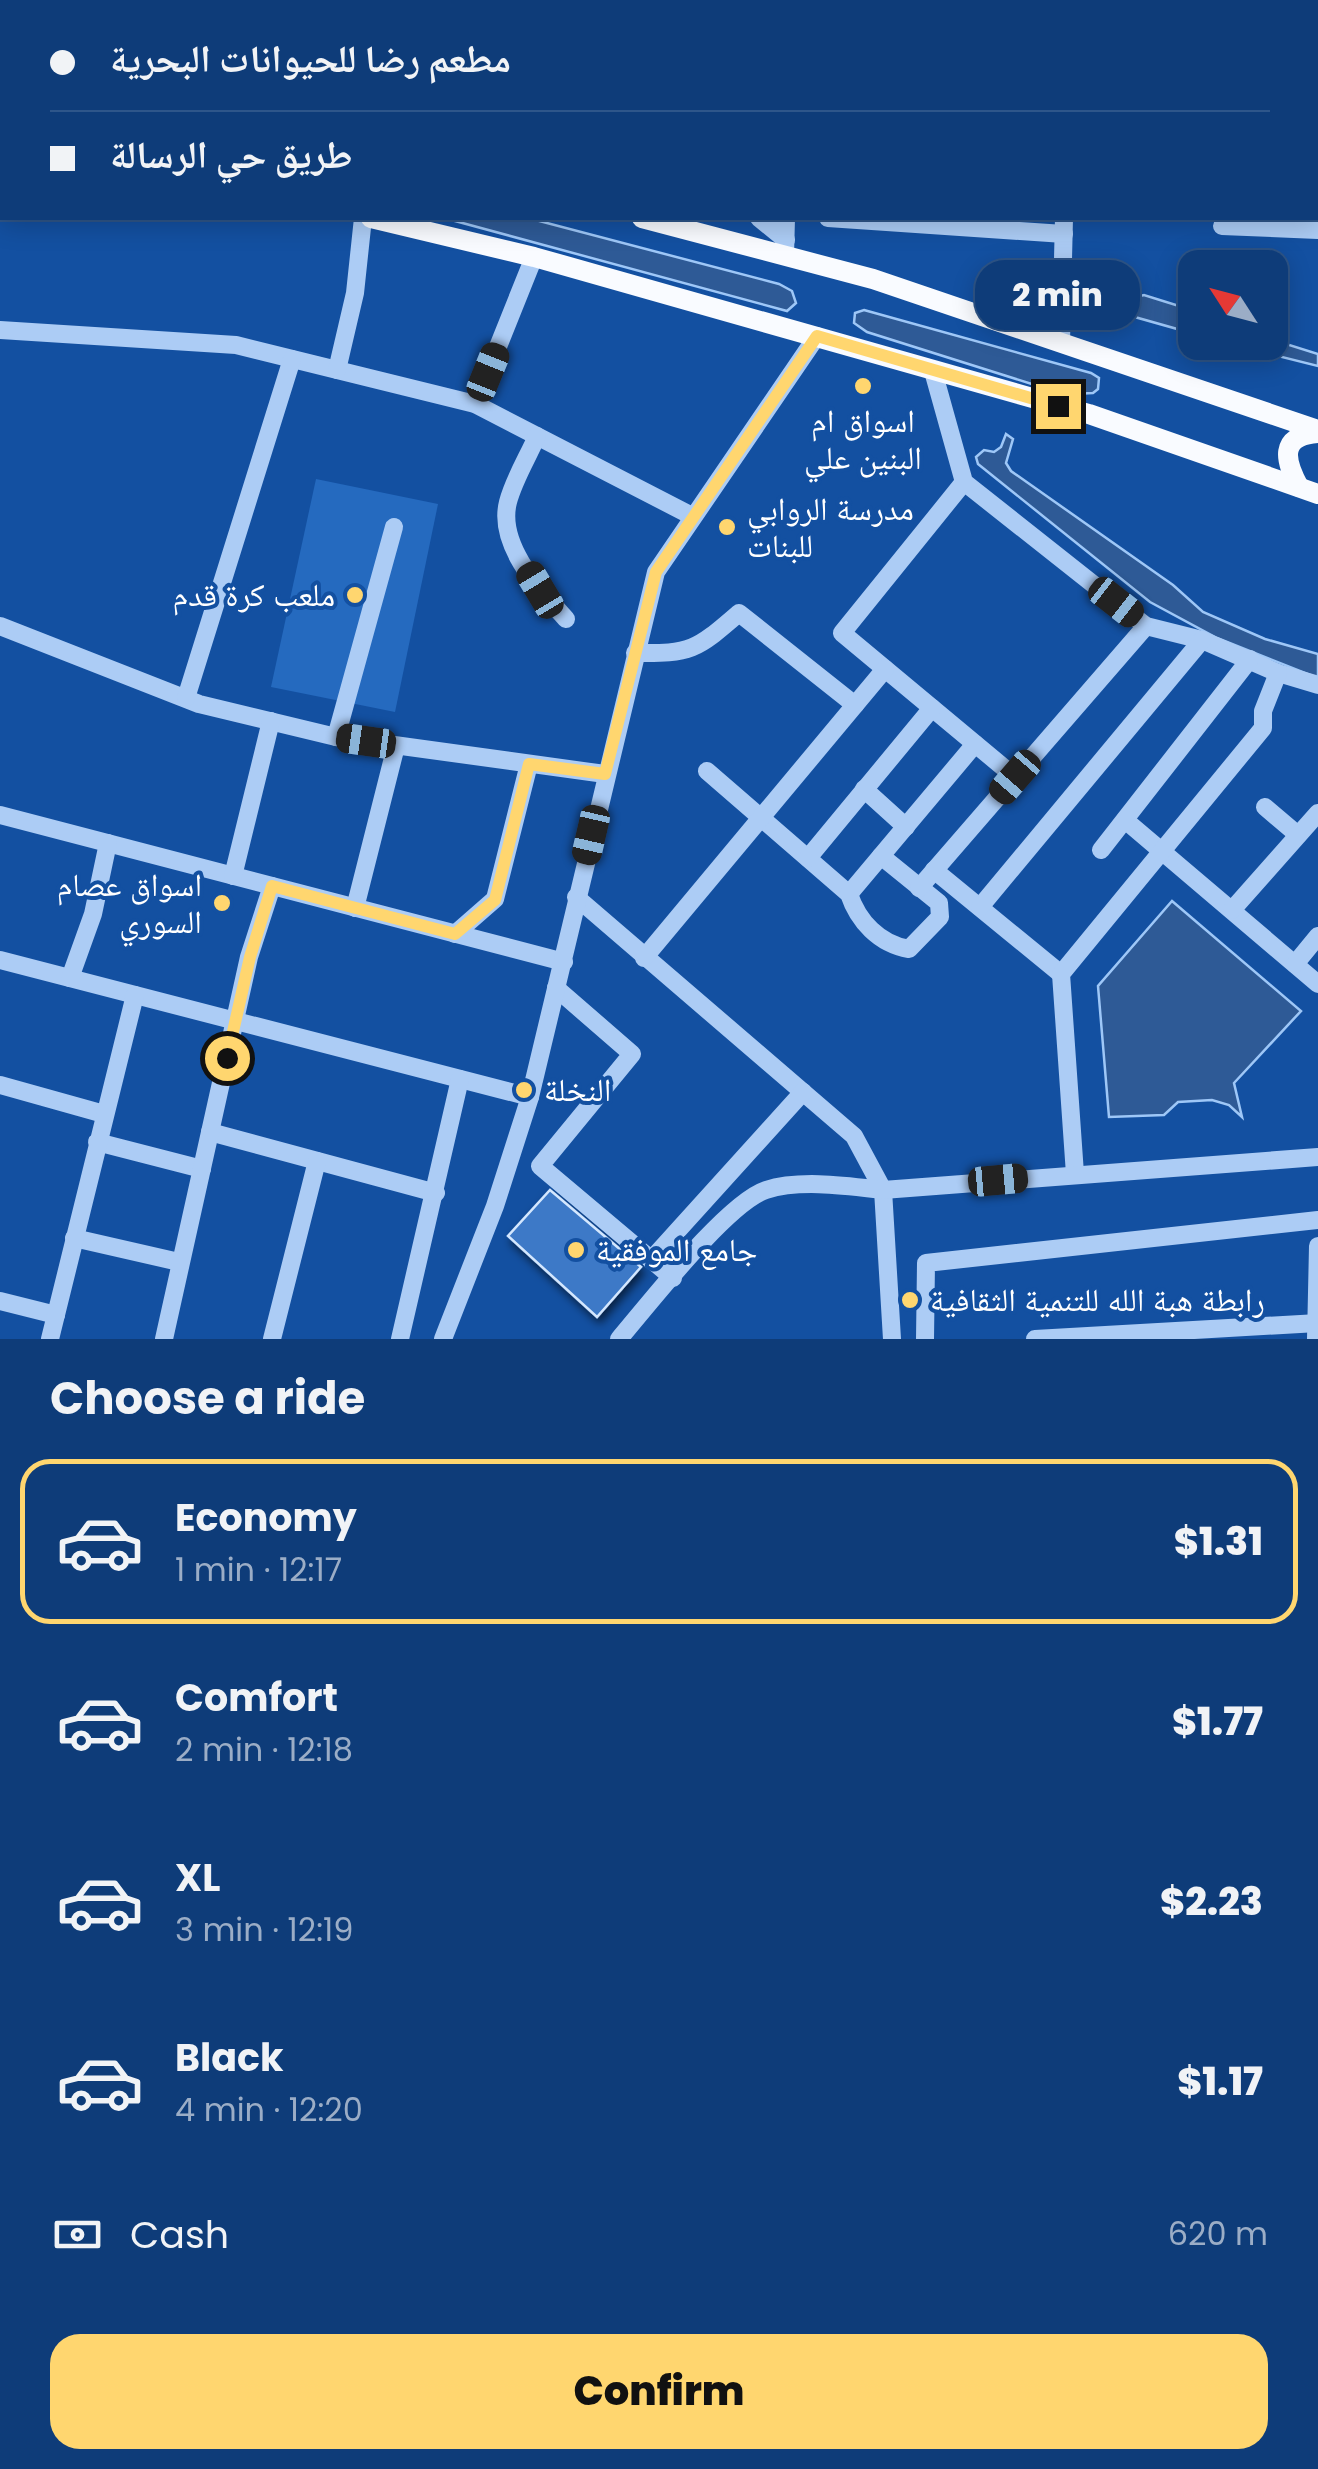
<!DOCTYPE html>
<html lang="en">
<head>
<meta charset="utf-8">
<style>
	:root { --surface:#0e3c79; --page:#1c4780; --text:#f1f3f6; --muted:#9badc6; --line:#2e568a; --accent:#ffd66f }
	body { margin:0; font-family:Poppins,"Noto Naskh Arabic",sans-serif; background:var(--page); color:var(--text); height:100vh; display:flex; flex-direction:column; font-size:38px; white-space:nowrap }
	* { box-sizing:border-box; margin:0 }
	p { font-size:32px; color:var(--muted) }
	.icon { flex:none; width:55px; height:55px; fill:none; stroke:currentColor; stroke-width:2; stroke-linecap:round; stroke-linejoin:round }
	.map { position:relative; height:1339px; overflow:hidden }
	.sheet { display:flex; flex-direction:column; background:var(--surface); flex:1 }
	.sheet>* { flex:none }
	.top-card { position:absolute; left:0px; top:0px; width:1320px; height:220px; box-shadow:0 5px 25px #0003,0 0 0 2px var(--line); display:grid; align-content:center; height:220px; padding:0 50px; background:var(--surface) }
	.needle { width:65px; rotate:306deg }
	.fabs { position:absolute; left:1178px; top:250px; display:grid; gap:20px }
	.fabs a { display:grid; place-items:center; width:110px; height:110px; border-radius:20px; background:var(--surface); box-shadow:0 5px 25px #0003,0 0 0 2px var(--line); font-size:50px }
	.end { position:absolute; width:45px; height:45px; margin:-22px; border:12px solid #ffd66f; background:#111; box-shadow:0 0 0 5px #111 }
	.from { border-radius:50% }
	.bubble { position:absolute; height:70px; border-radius:30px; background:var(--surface); box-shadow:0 5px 25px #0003,0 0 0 2px var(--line); font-size:32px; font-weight:800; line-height:70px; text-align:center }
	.car { position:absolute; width:30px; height:60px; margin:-30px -15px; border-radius:12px; box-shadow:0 0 8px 2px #0007; background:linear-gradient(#222 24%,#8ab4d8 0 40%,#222 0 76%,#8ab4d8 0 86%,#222 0) }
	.top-card b { display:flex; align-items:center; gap:35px; height:95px; font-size:38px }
	.top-card b+b { border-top:2px solid var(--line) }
	.top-card i { width:25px; height:25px; background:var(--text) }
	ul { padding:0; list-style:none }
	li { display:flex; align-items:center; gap:30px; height:165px; margin:0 20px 15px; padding:0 30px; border:5px solid transparent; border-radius:30px }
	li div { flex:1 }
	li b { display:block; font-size:38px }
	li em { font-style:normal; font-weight:800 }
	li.active { border-color:var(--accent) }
	li>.icon { width:90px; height:90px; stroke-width:1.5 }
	h2 { padding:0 50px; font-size:45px; line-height:120px }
	.pay { display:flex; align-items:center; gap:25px; height:110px; padding:0 50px; font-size:38px }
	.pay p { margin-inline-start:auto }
	.cta { display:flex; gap:20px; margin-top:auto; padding:20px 50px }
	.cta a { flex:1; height:115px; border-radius:30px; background:var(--accent); color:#111; font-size:40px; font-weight:800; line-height:115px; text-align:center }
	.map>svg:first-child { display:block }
</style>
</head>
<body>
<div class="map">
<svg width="1318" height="1339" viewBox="0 0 1318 1339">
	<defs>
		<filter id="shadow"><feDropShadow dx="3" dy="5.5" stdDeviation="5" flood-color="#0009"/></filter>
	</defs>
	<rect width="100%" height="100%" fill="#1350a1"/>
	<!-- green -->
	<path fill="#256abf" d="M 316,479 L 438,504 L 395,712 L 271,687 Z"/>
	<!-- water -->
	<g fill="#2e5a96" stroke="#9ec7f7" stroke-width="2.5">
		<path d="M 444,218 L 528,218 L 779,284 L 792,291 L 796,303 L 787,311 Z"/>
		<path d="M 1100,293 L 1128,299 L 1144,295 L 1195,311 L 1195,334 L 1124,314 L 1120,318 L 1092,309 Z"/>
		<path d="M 864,310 L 1091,373 L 1099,378 L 1098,389 L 1093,393 L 1073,394 L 1035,385 L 867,332 L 854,323 L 855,313 Z"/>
		<path d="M 1270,339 L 1318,354 L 1318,366 L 1226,343 L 1270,342 Z"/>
		<path d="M 1006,434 L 1013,439 L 1006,463 L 1011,471 L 1173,585 L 1203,612 L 1265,639 L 1318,654 L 1318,678 L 1217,638 L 1150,602 L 978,464 L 976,457 L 984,450 L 994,452 L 1001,447 Z"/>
		<path d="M 1172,901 L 1301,1011 L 1234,1083 L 1242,1117 L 1229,1105 L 1212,1100 L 1178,1102 L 1164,1115 L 1109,1117 L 1098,986 Z"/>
	</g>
	<!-- building -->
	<path fill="#3c79c7" stroke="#d4e7fe" stroke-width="2.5" filter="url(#shadow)" d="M 550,1190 L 641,1267 L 597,1317 L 508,1236 Z"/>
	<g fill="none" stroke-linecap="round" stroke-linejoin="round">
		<!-- minor -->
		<g stroke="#acccf5" stroke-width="18">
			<path d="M 232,0 L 233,2"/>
			<path d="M 508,0 L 510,2"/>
			<path d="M 640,0 L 713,2"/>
			<path d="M 325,2 L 326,0"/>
			<path d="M 792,2 L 792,0"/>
			<path d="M 1069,2 L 1070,0"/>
			<path d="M 0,21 L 2,21"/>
			<path d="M 759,218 L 786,240"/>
			<path d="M 828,218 L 1064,234"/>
			<path d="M 1222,226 L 1318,230"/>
			<path d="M 785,256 L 786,218"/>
			<path d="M 0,330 L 236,345 L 475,404 L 692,516"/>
			<path d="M 1061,342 L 1064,218"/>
			<path d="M 337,370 L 355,293 L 363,218"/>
			<path d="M 933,371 L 964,482 L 1146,626 L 1202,640 L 1278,673 L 1318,685"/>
			<path d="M 475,404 L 534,257"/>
			<path d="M 537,436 C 528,457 514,479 508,502 C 497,545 540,590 566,619"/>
			<path d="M 964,482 L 842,633 L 1015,777"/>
			<path d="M 0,626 L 199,704 L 336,737 L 605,774"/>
			<path d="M 635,653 C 692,654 696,650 739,613 L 855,705"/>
			<path d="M 186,698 L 292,359"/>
			<path d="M 336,737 L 394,527"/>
			<path d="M 707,771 L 849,894 C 858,921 879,944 909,949 L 940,917 L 939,903 L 881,856"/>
			<path d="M 864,789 L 906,827"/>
			<path d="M 1265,807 L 1298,835"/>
			<path d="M 0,815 L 564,962"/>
			<path d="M 1125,820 L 1318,984"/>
			<path d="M 1101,850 L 1250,659"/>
			<path d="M 808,858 L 932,708"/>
			<path d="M 934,870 L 1061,974"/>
			<path d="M 233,876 L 271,721"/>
			<path d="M 919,888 L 1146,626"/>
			<path d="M 849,894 L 975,744"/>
			<path d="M 576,897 L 854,1136 L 883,1190 L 892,1339"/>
			<path d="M 980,907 L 1202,640"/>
			<path d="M 355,908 L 396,746"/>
			<path d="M 1232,910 L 1318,813"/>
			<path d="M 455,934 L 495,899 L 529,764"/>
			<path d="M 644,958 L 885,669"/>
			<path d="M 0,960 L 530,1097"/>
			<path d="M 1295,964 L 1318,936"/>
			<path d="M 70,978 L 93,914 L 108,843"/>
			<path d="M 556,988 L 632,1054 L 540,1166 L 673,1278"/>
			<path d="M 0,1085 L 104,1114"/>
			<path d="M 210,1132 L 436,1193"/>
			<path d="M 97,1142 L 202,1169"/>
			<path d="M 1075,1174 L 1061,974 L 1263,728 L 1263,711 L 1278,673"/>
			<path d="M 74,1238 L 179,1262"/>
			<path d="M 651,1260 L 803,1092"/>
			<path d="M 0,1301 L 56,1315"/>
			<path d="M 50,1339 L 135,995"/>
			<path d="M 164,1339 L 249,957 L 272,886"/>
			<path d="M 272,1339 L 317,1161"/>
			<path d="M 400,1339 L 460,1079"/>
			<path d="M 443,1339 L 495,1206 L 530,1097 L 656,572 L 817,336"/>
			<path d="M 619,1339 C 649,1304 727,1203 766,1190 C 800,1179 848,1186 883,1190 L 1318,1157"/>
			<path d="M 925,1339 L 926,1263 L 1318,1220"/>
			<path d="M 1035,1339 L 1318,1323"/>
			<path d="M 1316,1339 L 1318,1246"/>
		</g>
		<!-- major -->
		<g stroke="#f9fbff" stroke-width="20">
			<path d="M 0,99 L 2,99"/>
			<path d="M 0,166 L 2,166"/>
			<path d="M 371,218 L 534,257 L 1089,414 L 1318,494"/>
			<path d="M 642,218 L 873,279 L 1318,430"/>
			<path d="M 1299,487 C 1285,461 1278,436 1318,433"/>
		</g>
	</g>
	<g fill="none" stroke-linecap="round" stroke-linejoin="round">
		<!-- route -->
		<path stroke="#ffd66f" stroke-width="12" d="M 227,1058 L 250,957 L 272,886 L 455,934 L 495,900 L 529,764 L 605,774 L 656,572 L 817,336 L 1058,406"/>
	</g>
	<!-- markers -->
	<g fill="#ffd66f" stroke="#1350a1" stroke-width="4">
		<circle cx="863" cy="386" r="10"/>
		<circle cx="727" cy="527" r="10"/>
		<circle cx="355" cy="595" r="10"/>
		<circle cx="222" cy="903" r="10"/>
		<circle cx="524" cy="1090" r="10"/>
		<circle cx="576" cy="1250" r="10"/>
		<circle cx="910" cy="1300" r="10"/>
	</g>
	<g text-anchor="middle" stroke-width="8" stroke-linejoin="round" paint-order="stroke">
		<!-- poi labels -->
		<g font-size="32" fill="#fff" stroke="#1350a1" text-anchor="start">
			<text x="863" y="432" text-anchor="middle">اسواق ام<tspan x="863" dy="37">البنين علي</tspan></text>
			<text x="747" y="520">مدرسة الروابي<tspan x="747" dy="37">للبنات</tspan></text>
			<text x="335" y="606" text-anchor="end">ملعب كرة قدم</text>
			<text x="202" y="896" text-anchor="end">اسواق عصام<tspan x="202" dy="37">السوري</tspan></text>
			<text x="544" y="1101">النخلة</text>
			<text x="596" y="1261">جامع الموفقية</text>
			<text x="930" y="1311">رابطة هبة الله للتنمية الثقافية</text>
		</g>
	</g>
</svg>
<div class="fabs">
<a><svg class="needle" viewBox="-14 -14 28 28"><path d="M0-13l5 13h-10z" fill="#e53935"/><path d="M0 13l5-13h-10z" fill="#9badc6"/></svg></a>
</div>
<i class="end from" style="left:227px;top:1058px"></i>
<i class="end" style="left:1058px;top:406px"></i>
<div class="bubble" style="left:975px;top:260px;width:165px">2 min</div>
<i class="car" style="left:488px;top:372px;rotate:22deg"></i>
<i class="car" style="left:540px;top:590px;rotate:329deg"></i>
<i class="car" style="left:1116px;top:602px;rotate:128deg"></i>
<i class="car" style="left:366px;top:741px;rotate:278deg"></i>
<i class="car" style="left:1015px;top:777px;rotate:221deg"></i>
<i class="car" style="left:591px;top:835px;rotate:193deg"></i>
<i class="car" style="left:998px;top:1180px;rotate:85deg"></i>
<div class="top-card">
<b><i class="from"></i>مطعم رضا للحيوانات البحرية</b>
<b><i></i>طريق حي الرسالة</b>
</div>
</div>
<section class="sheet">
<h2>Choose a ride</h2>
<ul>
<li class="active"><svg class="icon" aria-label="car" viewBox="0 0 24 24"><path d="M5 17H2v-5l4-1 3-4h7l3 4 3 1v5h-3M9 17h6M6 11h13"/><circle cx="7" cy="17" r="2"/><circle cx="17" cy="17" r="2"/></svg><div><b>Economy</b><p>1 min · 12:17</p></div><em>$1.31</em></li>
<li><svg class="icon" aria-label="car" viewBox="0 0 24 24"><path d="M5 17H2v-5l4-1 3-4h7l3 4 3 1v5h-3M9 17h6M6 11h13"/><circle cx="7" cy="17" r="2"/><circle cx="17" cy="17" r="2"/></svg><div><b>Comfort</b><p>2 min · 12:18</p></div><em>$1.77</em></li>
<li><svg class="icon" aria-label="car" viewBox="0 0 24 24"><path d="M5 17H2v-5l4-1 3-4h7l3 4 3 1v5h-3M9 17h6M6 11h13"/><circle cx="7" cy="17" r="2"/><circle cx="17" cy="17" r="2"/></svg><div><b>XL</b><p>3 min · 12:19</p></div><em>$2.23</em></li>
<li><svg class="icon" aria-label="car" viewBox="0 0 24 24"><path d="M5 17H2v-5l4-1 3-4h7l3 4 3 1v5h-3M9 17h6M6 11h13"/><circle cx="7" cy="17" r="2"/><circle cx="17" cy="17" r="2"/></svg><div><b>Black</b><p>4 min · 12:20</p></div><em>$1.17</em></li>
</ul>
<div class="pay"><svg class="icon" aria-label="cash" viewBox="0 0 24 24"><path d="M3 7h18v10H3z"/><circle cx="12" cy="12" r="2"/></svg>Cash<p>620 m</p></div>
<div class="cta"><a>Confirm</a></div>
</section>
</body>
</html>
